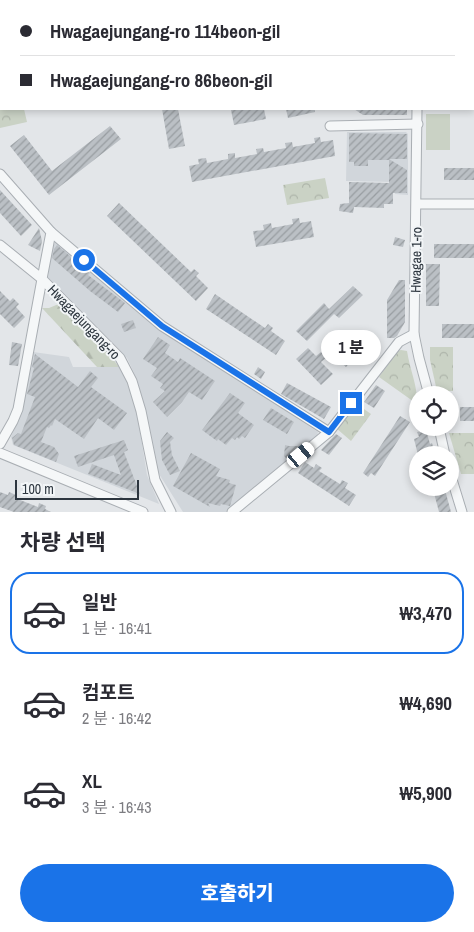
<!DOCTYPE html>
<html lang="ko">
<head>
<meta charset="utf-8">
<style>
	:root { --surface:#fff; --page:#f7f7f7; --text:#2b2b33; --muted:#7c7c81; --line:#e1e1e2; --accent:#1a73e8 }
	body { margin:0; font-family:"Archivo Narrow","Noto Sans KR",sans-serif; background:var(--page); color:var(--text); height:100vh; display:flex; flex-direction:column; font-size:19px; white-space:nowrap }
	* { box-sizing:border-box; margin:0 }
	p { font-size:16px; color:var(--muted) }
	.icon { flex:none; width:28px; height:28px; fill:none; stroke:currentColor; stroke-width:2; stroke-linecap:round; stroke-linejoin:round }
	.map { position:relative; height:512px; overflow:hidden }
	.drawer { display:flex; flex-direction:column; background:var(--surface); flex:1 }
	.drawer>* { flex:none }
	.top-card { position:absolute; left:0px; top:0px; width:475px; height:110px; box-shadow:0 2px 8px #0003; display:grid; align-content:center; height:110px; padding:0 20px; background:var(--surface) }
	.fabs { position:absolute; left:409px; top:386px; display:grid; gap:10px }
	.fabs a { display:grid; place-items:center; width:50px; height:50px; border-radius:50%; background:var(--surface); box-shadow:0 2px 8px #0003; font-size:25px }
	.scale { position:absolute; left:15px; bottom:12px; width:124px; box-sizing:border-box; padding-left:5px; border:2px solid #2d363f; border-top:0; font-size:14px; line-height:18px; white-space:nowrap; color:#2d363f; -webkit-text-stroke:4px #f2f5f7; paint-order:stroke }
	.end { position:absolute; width:22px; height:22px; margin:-11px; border:6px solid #1a73e8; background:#fff; box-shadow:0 0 0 2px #fff }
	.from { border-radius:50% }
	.bubble { position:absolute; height:35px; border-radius:18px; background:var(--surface); box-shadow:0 2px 8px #0003; font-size:16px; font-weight:800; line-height:35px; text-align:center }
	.car { position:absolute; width:15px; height:30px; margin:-15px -8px; border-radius:6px; box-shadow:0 0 4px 1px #0007; background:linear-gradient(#fff 24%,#345 0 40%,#fff 0 76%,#345 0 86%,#fff 0) }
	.top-card b { display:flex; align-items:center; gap:18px; height:48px; font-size:19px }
	.top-card b+b { border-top:1px solid var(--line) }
	.top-card i { width:12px; height:12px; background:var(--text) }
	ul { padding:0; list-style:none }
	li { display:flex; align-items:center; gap:15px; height:82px; margin:0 10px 8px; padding:0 10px; border:2px solid transparent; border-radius:20px }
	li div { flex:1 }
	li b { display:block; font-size:19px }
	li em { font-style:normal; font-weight:800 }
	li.active { border-color:var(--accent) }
	li>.icon { width:45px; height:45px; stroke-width:1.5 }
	h2 { padding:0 20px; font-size:22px; line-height:60px }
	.action { display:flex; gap:10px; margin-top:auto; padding:10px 20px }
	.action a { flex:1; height:58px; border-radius:30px; background:var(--accent); color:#fff; font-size:20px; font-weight:800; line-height:58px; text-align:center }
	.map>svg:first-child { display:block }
</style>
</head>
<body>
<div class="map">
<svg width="474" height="512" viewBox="0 0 474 512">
	<defs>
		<pattern id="forest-firs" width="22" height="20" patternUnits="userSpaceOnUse" patternTransform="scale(1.25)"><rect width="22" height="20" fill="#cad2c5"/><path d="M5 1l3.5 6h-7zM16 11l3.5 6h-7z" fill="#aeb5aa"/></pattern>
		<pattern id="park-crowns" width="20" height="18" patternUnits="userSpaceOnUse" patternTransform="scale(1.25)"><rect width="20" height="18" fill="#cad2c5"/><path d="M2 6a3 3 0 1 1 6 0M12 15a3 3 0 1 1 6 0" fill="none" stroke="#aeb5aa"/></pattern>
		<pattern id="building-hatch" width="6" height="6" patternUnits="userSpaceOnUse" patternTransform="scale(1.25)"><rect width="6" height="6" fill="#bbc0c5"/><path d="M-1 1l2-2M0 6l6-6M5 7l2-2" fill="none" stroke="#989da1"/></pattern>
	</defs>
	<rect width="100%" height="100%" fill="#e3e6e9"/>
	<!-- built -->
	<g fill="#d1d6db">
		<path d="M 347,132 L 406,132 L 408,134 L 408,195 L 395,194 L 394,182 L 346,181 Z"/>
		<path d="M 56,242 L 146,319 L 318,432 L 317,437 L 226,512 L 183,512 L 159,474 L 154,460 L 137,379 L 127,358 L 48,278 L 51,248 Z"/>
		<path d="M 33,352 L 69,357 L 73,367 L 119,367 L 129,383 L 137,412 L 147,475 L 159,504 L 13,445 L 11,437 L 23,409 Z"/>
	</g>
	<!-- forest -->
	<path fill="url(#forest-firs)" d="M 61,303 L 94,334 L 119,367 L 97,367 L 42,308 L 49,308 Z"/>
	<!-- park -->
	<g fill="url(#park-crowns)">
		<path d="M 0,98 L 1,98 L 1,109 L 24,109 L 27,122 L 0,128 Z"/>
		<path d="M 325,178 L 329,198 L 287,205 L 283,185 Z"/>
		<path d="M 430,347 L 453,347 L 453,391 L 437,391 L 430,360 Z"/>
		<path d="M 401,350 L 407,351 C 410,370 418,387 417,404 L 379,377 L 397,351 Z"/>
		<path d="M 357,404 L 371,414 L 351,441 L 336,428 Z"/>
		<path d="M 449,433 L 474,433 L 474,474 L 461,474 Z"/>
	</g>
	<!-- pitch -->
	<rect fill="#cad2c5" x="426" y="114" width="24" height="36"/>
	<!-- building -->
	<g fill="url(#building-hatch)">
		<path d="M 162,109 L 178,109 L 185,146 L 169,149 Z"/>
		<path d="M 235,109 L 264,109 L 266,119 L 234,125 L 231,110 Z"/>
		<path d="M 286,109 L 315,109 L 315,112 L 288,118 Z"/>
		<path d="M 354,109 L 407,109 L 407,115 L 363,115 Z"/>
		<path d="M 110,126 L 121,139 L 49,195 L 10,146 L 24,135 L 52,171 Z"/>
		<path d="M 349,133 L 407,134 L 407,159 L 389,159 L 407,170 L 407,193 L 393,193 L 393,204 L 384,204 L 384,208 L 354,207 L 353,213 L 339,211 L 340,204 L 349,203 L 349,182 L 389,183 L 389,160 L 368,160 L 368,166 L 354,166 L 354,162 L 349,162 Z"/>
		<path d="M 320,137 L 321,142 L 333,140 L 335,156 L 192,182 L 189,166 L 199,164 L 198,159 L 206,158 L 207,163 L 228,159 L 228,154 L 235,153 L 235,158 L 257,154 L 256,149 L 263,148 L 264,152 L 286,148 L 285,143 L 292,142 L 293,147 L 315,143 L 314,138 Z"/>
		<rect x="444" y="168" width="30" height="12"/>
		<path d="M 0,190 L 32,225 L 21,236 L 0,213 Z"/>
		<path d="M 119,203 L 191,272 L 194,269 L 199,273 L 196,276 L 208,288 L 196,301 L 107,216 Z"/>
		<path d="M 299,218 L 300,223 L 311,221 L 314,237 L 256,247 L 253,231 L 264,230 L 263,225 L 271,223 L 272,228 L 293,224 L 292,219 Z"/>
		<path d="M 39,228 L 42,241 L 40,251 L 28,245 Z"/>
		<path d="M 395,237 L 405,240 L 403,247 L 393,245 Z"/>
		<rect x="434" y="244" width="40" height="14"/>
		<path d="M 57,245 L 90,273 L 88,275 L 125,303 L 118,312 L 90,291 L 52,258 L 54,249 Z"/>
		<path d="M 426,264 L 440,264 L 439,306 L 426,306 Z"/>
		<path d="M 399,280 L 405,280 L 405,322 L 397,336 L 394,338 L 387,338 L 387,300 Z"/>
		<path d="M 353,286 L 363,295 L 339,318 L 334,314 L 307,341 L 296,331 L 324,303 L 329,309 Z"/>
		<path d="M 0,291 L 10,301 L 13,298 L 19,304 L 16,307 L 25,317 L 14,328 L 0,314 Z"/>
		<path d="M 215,294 L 265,328 L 268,324 L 273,328 L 271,331 L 285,341 L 276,355 L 206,309 Z"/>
		<path d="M 133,320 L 136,328 L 124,332 L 121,324 Z"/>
		<rect x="442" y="324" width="32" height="14"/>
		<path d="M 158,337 L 170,345 L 165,353 L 178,362 L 180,358 L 215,381 L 202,400 L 189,392 L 182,402 L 167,417 L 153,402 L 165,391 L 160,388 L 163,384 L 151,376 L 157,368 L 143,359 Z"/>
		<path d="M 12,342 L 22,344 L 18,366 L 9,365 Z"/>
		<path d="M 349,344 L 358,353 L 346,367 L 336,358 Z"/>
		<path d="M 308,348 L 316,356 L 321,352 L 326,358 L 321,362 L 333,374 L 321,385 L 296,359 Z"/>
		<path d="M 35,354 L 78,387 L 90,371 L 98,378 L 91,387 L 127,413 L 114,430 L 98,418 L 84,439 L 55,419 L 52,426 L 51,425 L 49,428 L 47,427 L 41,442 L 54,447 L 59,454 L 56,462 L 14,445 L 12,438 L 18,433 L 21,434 L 35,397 L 27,394 L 34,368 L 32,367 Z"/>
		<path d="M 258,367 L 265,372 L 261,379 L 254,374 Z"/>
		<path d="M 287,383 L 331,407 L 324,419 L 281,394 Z"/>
		<path d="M 376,385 L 385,391 L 374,408 L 364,402 Z"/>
		<path d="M 230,393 L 245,403 L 238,413 L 254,425 L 245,438 L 242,436 L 239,439 L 237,437 L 235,440 L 232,438 L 226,445 L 218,439 L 217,441 L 202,430 Z"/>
		<rect x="460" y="407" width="14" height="14"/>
		<path d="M 271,408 L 294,422 L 287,434 L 263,420 Z"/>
		<path d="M 400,416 L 410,422 L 375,476 L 371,473 L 368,477 L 363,473 Z"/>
		<path d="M 426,430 L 430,444 L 432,443 L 435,455 L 418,455 L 414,439 L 419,437 L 417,432 Z"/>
		<path d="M 167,432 L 174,438 L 170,442 L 172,455 L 180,471 L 170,475 L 162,460 L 160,441 Z"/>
		<path d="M 336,434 L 342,438 L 329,455 L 321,450 Z"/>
		<path d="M 124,440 L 128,450 L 124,452 L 140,494 L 88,474 L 92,464 L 121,475 L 114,455 L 78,467 L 74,456 Z"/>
		<path d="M 285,445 L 289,446 L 302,446 L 287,459 L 284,456 Z"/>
		<path d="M 191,453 L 220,469 L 216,476 L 230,480 L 229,483 L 236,485 L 230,506 L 221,504 L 220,506 L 208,503 L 210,507 L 173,486 Z"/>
		<path d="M 305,462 L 314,468 L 316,464 L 322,468 L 319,471 L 340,484 L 342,480 L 348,483 L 345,488 L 356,495 L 349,506 L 298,473 Z"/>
		<path d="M 445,490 L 451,512 L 439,512 L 434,493 Z"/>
		<path d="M 0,492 L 8,495 L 9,492 L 16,495 L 15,498 L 38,507 L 39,503 L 46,506 L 45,509 L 51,512 L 14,512 L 0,507 Z"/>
	</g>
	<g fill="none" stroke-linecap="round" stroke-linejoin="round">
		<!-- minor casing -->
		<g stroke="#a9aeb3" stroke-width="11">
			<g id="minor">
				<path d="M 417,0 L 417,1"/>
				<path d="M 417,109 L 414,334 L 419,358 L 429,395"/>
				<path d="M 330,126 L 418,124"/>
				<path d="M 0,174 L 51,232 L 42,279 L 120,358 L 132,381 L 141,411 L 155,480 L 171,512"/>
				<path d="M 417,204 L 474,204"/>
				<path d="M 51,232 L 162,326 L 329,432"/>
				<path d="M 0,245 L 42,279 L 18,409 L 13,421 L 0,444"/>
				<path d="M 439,428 L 445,455"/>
				<path d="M 0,453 L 143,512"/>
				<path d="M 450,473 L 462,512"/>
				<path d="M 232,512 L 329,432 L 399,342 L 414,334"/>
			</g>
		</g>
		<!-- minor -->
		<use href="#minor" stroke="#f5f7f8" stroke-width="9"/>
	</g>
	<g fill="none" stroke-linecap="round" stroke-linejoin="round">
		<!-- route -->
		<path stroke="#1a73e8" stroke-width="6" d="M 84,260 L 162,326 L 329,432 L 351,403"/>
	</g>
	<g text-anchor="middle" stroke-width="4" stroke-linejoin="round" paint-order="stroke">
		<!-- street labels -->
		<g font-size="14" fill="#2d363f" stroke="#f2f5f7">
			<text transform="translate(416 260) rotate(-89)" y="5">Hwagae 1-ro</text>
			<text transform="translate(84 322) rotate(46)" y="5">Hwagaejungang-ro</text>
		</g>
	</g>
</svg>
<div class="fabs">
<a><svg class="icon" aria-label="locate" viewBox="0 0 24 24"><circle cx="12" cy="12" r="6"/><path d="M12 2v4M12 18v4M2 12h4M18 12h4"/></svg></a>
<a><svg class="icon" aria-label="layers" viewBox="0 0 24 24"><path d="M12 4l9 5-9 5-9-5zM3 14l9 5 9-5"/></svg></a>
</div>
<div class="scale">100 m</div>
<i class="end from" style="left:84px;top:260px"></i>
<i class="end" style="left:351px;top:403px"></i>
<div class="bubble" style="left:321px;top:330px;width:60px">1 분</div>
<i class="car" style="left:301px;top:455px;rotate:50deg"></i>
<div class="top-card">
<b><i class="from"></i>Hwagaejungang-ro 114beon-gil</b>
<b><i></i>Hwagaejungang-ro 86beon-gil</b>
</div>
</div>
<section class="drawer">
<h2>차량 선택</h2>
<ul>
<li class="active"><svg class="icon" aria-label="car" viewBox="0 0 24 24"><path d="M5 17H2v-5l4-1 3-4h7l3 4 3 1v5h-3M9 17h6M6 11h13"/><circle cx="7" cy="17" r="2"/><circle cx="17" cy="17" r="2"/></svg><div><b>일반</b><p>1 분 · 16:41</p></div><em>₩3,470</em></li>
<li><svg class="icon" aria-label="car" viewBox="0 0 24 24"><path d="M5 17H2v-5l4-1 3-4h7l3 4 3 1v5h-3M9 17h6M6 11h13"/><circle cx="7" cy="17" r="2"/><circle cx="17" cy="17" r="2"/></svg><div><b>컴포트</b><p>2 분 · 16:42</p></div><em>₩4,690</em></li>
<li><svg class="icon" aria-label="car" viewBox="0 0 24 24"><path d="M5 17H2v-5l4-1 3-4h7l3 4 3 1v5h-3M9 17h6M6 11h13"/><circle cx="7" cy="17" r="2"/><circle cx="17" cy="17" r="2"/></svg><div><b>XL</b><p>3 분 · 16:43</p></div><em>₩5,900</em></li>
</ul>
<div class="action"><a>호출하기</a></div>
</section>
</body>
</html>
